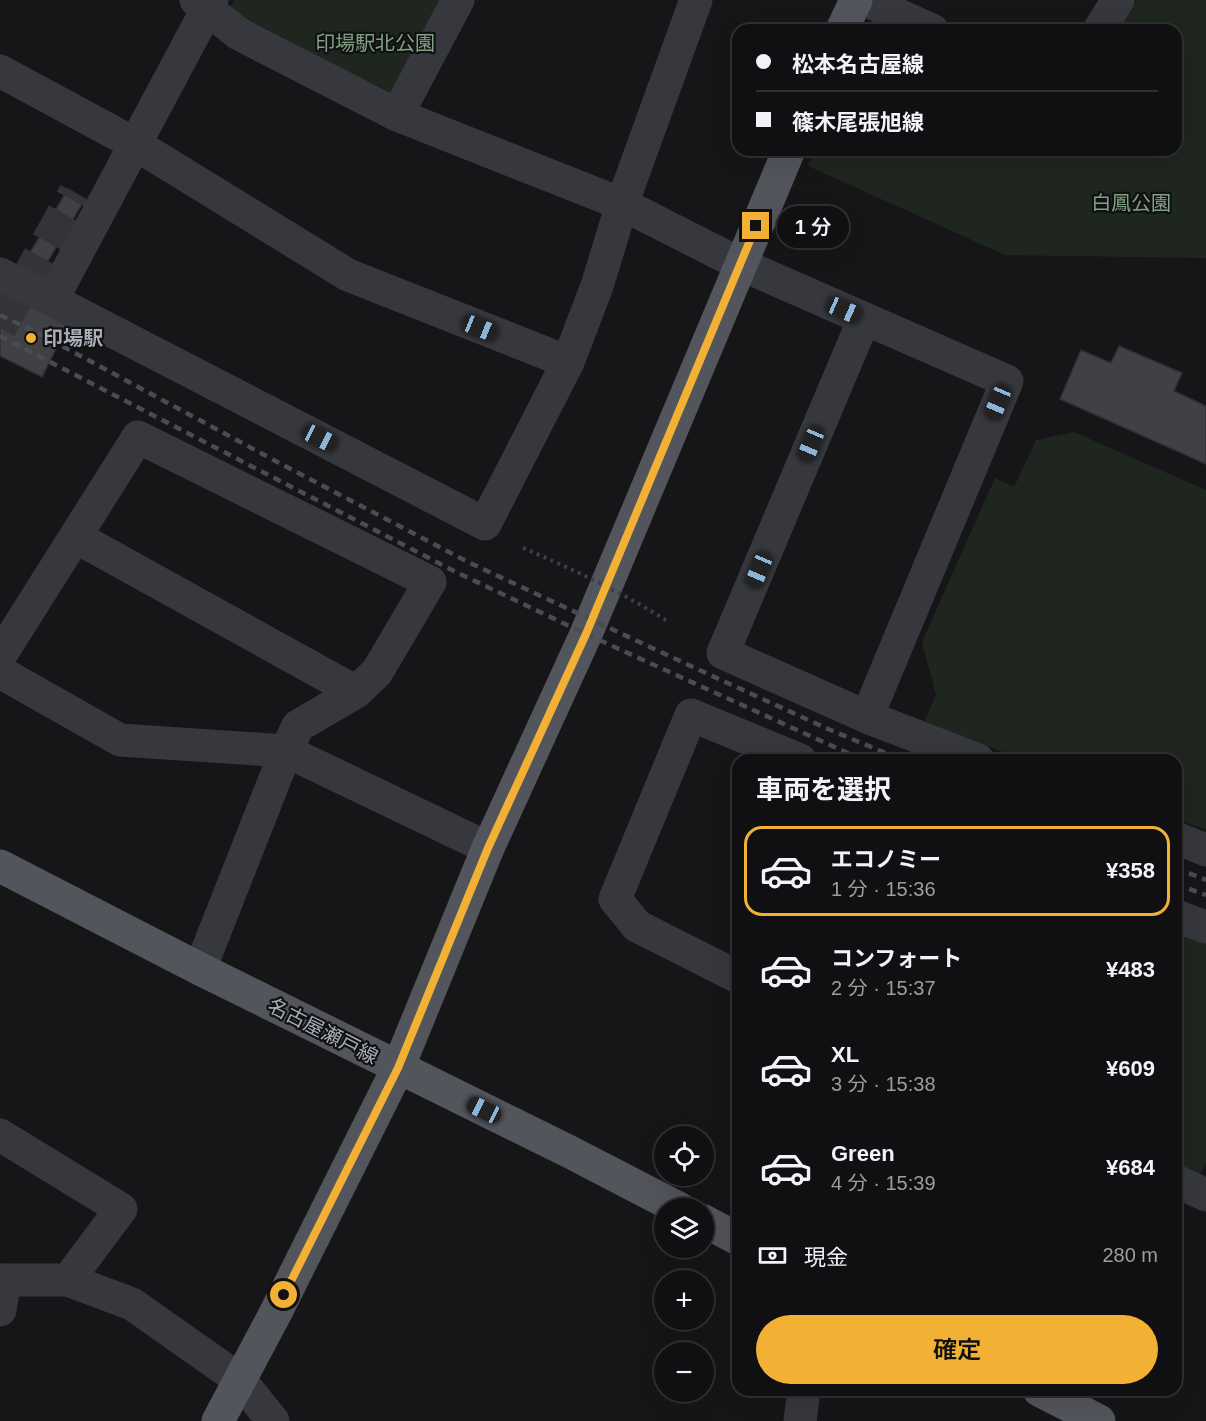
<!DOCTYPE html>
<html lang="ja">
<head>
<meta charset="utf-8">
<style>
	:root { --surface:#101012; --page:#19191b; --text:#f1f3f6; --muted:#9c9d9f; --line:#303032; --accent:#f2b134 }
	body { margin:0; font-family:Helvetica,"Noto Sans JP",sans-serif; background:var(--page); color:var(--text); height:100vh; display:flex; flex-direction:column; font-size:22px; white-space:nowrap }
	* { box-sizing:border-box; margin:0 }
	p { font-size:20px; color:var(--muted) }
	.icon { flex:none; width:33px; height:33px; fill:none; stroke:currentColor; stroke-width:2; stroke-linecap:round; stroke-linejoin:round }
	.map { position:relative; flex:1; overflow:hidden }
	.drawer { position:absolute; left:732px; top:754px; width:450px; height:642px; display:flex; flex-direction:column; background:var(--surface); border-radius:18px; box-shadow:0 6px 24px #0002,0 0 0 2px var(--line) }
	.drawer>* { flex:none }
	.guide { position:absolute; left:732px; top:24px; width:450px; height:132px; border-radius:18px; box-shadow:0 6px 24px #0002,0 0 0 2px var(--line); display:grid; align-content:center; height:132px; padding:0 24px; background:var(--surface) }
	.tools { position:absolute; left:654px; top:1126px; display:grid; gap:12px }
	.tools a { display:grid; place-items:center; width:60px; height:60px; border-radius:50%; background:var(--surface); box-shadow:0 6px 24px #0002,0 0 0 2px var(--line); font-size:30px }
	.end { position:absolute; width:27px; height:27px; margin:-14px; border:8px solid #f2b134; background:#111; box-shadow:0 0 0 3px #111 }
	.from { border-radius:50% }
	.bubble { position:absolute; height:42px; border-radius:21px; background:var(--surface); box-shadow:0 6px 24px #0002,0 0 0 2px var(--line); font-size:20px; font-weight:600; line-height:42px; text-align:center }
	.car { position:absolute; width:18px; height:36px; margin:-18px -9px; border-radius:8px; box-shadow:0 0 4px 2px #0007; background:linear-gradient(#222 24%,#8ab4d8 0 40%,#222 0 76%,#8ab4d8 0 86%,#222 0) }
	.guide b { display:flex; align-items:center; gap:21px; height:57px; font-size:22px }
	.guide b+b { border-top:2px solid var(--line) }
	.guide i { width:15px; height:15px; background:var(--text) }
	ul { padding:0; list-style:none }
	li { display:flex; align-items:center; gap:18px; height:90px; margin:0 12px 9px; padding:0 12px; border:3px solid transparent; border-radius:18px }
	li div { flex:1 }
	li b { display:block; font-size:22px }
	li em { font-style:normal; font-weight:600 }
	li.current { border-color:var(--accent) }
	li>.icon { width:54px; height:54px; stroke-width:1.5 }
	h2 { padding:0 24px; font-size:27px; line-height:72px }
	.pay { display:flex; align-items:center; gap:15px; height:66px; padding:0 24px; font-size:22px }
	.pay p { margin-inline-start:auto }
	.button { display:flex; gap:12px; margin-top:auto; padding:12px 24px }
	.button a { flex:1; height:69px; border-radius:36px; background:var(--accent); color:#111; font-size:24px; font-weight:600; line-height:69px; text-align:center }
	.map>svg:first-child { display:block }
</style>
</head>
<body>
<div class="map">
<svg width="1206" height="1421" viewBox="0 0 1206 1421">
	<rect width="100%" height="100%" fill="#161618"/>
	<!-- green -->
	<g fill="#1e261f">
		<path d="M 234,0 L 445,0 L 391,101 L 228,10 Z"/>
		<path d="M 1136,0 L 1206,0 L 1206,258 L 1005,255 L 808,166 L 816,150 L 1176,150 L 1176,30 L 1118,30 Z"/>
		<path d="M 1074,432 L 1206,490 L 1206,830 L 1176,819 L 1176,760 L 1024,760 L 924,722 L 936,695 L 922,642 L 995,478 L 1014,487 L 1036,440 Z"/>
		<path d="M 1176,930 L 1206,941 L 1206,1163 L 1197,1181 L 1176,1170 Z"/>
	</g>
	<!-- building -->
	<g fill="#404145" stroke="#303034" stroke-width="1.5">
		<path d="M 68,189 L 85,199 L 42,271 L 25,261 Z"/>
		<path d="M 0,282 L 71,319 L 42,377 L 0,356 Z"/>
		<path d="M 1119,346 L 1182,373 L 1174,391 L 1206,406 L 1206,464 L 1060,399 L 1081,350 L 1111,363 Z"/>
	</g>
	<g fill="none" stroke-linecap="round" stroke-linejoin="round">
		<!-- minor-tunnel -->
		<path stroke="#333438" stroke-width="33" stroke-dasharray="33 16" stroke-linecap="butt" d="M 0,328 L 34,266 L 75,193"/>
		<!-- minor -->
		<g stroke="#37383d" stroke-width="33">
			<path d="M 196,0 L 239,34 L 397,115 L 622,204 L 740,264 L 1007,381 L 867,717"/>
			<path d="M 865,0 L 932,30"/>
			<path d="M 1099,30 L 1118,0"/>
			<path d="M 0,71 L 135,144 L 348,275 L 568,362"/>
			<path d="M 397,115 L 458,0"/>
			<path d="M 0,274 L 52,300 L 485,524 L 568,362 L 597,286 L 622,204 L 696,0"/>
			<path d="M 52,300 L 212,0"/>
			<path d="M 864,319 L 723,653 L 867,717 L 978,760"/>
			<path d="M 76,537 L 356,692"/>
			<path d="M 0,656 L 138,437 L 430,582 L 377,672 L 356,692 L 298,726 L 286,751 L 200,969"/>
			<path d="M 0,672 L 120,740 L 286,751 L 488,848"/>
			<path d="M 1176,838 L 1206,850"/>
			<path d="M 1176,916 L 1206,927"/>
			<path d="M 738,977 L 637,926 L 615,899 L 691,715 L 800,760"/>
			<path d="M 0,1135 L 121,1209 L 68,1280"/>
			<path d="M 1176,1181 L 1206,1195"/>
			<path d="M 0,1280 L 68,1280 L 132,1304 L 240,1380 L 273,1421"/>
			<path d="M 0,1310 L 5,1280"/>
			<path d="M 800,1421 L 804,1390"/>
		</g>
		<!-- major -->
		<g stroke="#53555c" stroke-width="33">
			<path d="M 842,30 L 856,0"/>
			<path d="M 0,866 L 200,969 L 570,1152 L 680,1209"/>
			<path d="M 704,1221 L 738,1239"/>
			<path d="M 1039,1390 L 1099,1421"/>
			<path d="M 218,1421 L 275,1314 L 398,1068 L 488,848 L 586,634 L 789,150"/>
		</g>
		<!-- rail -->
		<g stroke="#4a4c52" stroke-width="4.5" stroke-dasharray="8 6" stroke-linecap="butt">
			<path d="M 0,315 L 38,333 L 283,465 L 468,562 L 695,668 L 828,729 L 902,760"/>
			<path d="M 0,336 L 454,571 L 586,634 L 863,760"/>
			<path d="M 1176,868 L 1206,880"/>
			<path d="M 1176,884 L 1206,895"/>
		</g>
		<!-- path-bridge -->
		<path stroke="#3d3f44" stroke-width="4" stroke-dasharray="3 4.5" stroke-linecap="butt" d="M 523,548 C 572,569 622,592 667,621"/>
	</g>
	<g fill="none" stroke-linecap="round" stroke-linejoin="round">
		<!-- route -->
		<path stroke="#f2b134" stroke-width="8" d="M 284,1295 L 398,1068 L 488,848 L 586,634 L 756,226"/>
	</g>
	<!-- markers -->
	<circle fill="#f2b134" stroke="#111113" stroke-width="2" cx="31" cy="338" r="6"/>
	<g text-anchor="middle" stroke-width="4.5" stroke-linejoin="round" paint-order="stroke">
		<!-- park labels -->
		<g font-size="20" fill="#7fa381" stroke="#111113">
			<text x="375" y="50">印場駅北公園</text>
			<text x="1131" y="210">白鳳公園</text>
		</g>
		<!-- poi labels -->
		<g font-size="20" font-weight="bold" fill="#a8adb8" stroke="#111113" text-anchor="start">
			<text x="43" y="345">印場駅</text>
		</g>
		<!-- street labels -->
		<g font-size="20" fill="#a8adb8" stroke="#111113">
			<text transform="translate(323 1031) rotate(27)" y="7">名古屋瀬戸線</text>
		</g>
	</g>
</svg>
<div class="tools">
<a><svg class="icon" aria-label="locate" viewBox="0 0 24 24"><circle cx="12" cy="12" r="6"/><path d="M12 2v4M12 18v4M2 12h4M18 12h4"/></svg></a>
<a><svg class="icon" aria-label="layers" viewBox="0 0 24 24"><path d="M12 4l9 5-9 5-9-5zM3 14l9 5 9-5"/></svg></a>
<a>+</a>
<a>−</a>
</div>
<i class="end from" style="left:284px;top:1295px"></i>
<i class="end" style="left:756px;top:226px"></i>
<div class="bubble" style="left:777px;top:206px;width:72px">1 分</div>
<i class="car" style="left:844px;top:310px;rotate:114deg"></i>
<i class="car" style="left:480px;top:328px;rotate:112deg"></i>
<i class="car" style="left:998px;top:402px;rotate:203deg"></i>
<i class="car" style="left:320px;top:438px;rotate:117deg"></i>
<i class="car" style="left:811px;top:444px;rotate:203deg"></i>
<i class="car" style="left:759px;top:570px;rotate:203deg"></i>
<i class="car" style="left:484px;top:1110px;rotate:296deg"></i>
<div class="guide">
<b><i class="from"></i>松本名古屋線</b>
<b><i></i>篠木尾張旭線</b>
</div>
<section class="drawer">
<h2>車両を選択</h2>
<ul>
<li class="current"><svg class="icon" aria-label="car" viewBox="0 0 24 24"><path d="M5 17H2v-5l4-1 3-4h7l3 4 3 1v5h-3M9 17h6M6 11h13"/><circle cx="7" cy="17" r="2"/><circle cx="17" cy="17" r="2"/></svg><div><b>エコノミー</b><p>1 分 · 15:36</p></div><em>¥358</em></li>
<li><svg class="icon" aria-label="car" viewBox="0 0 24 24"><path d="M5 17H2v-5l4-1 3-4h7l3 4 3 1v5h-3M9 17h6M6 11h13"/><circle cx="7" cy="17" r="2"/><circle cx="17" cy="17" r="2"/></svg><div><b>コンフォート</b><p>2 分 · 15:37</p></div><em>¥483</em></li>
<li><svg class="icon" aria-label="car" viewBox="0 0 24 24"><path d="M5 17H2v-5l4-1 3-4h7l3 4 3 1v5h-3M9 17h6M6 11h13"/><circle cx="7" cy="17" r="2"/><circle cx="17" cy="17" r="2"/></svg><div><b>XL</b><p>3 分 · 15:38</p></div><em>¥609</em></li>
<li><svg class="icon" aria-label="car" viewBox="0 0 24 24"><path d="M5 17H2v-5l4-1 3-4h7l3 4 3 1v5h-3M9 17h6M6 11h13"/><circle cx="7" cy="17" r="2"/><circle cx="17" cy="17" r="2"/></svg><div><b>Green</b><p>4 分 · 15:39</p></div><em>¥684</em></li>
</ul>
<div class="pay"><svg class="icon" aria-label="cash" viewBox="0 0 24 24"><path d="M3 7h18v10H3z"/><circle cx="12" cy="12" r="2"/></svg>現金<p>280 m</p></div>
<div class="button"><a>確定</a></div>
</section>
</div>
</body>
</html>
